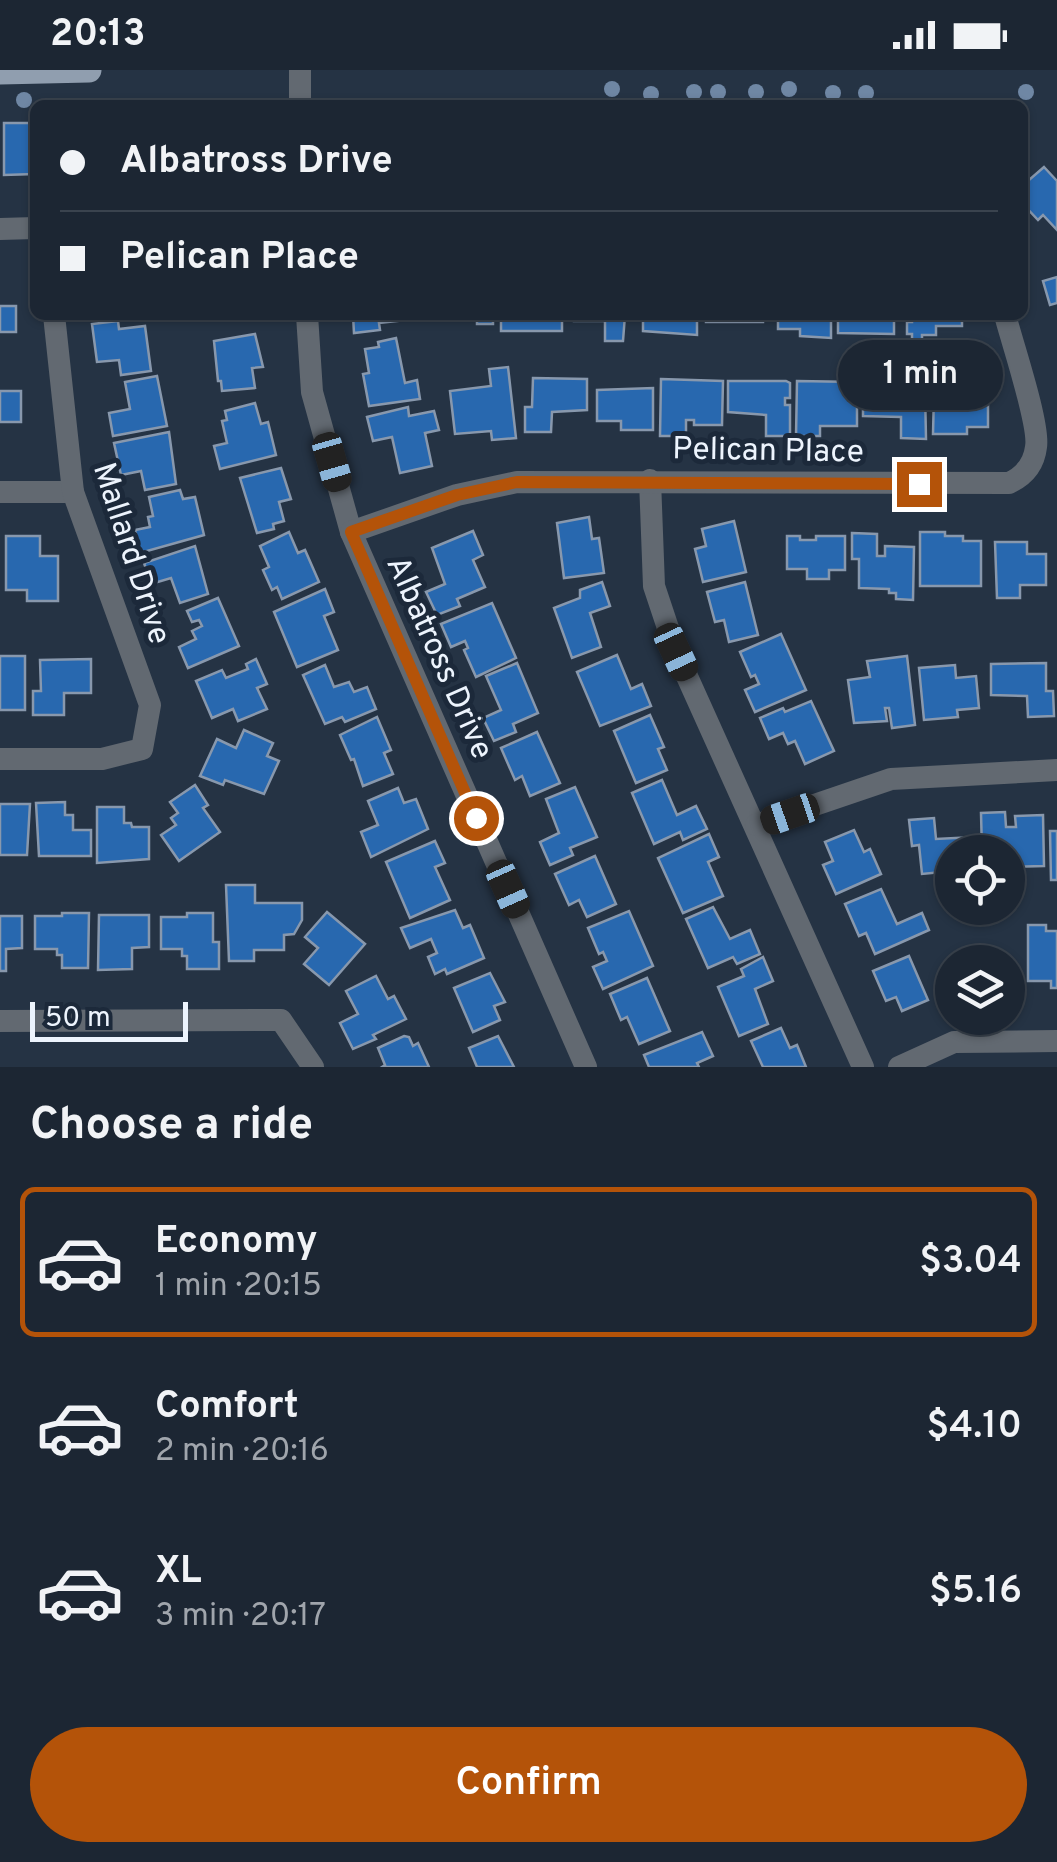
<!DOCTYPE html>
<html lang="en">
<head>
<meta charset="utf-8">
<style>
	:root { --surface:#1c2633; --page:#29323f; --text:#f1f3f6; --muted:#a0a5ac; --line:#3a434e; --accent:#b45309 }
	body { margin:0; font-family:Overpass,sans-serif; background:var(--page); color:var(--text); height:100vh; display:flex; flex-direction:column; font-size:38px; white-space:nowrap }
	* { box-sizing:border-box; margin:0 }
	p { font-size:32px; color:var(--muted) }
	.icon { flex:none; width:55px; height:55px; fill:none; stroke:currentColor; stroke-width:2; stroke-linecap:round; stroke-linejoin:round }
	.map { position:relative; height:997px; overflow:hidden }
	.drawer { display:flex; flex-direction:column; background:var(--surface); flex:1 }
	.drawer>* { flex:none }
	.top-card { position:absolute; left:30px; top:30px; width:998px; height:220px; border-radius:15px; box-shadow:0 2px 8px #0004,0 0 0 2px var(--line); display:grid; align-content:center; height:220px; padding:0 30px; background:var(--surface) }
	.buttons { position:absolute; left:935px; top:765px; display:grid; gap:20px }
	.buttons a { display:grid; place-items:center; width:90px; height:90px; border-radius:50%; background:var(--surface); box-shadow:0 2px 8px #0004,0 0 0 2px var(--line); font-size:50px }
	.scale { position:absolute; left:30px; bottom:25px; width:158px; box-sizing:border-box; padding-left:10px; border:5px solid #edf4fd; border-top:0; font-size:28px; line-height:35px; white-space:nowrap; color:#edf4fd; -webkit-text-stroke:8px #1c293a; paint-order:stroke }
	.end { position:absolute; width:45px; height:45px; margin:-22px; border:12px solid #b45309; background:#fff; box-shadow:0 0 0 5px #fff }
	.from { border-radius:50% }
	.bubble { position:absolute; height:70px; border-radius:35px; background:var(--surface); box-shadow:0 2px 8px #0004,0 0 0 2px var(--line); font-size:32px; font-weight:600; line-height:70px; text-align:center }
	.car { position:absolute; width:30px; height:60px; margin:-30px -15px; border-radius:12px; box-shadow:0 0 8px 2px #0007; background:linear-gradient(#222 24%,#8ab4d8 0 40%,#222 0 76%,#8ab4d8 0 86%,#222 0) }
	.top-card b { display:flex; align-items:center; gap:35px; height:95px; font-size:38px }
	.top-card b+b { border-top:2px solid var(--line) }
	.top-card i { width:25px; height:25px; background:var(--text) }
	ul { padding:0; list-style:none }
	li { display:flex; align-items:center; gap:30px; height:150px; margin:0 20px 15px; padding:0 10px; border:5px solid transparent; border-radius:15px }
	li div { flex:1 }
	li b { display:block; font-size:38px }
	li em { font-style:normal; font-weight:600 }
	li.current { border-color:var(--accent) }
	li>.icon { width:90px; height:90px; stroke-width:1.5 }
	h2 { padding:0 30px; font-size:45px; line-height:120px }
	.primary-button { display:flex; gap:20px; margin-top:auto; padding:20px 30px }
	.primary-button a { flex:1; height:115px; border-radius:60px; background:var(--accent); color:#fff; font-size:40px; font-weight:600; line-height:115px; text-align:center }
	.status { display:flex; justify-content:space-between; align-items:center; height:70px; padding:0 50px; background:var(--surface); direction:ltr }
	.status svg { height:28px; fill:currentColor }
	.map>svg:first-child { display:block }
</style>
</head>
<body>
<div class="status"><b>20:13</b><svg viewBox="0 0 49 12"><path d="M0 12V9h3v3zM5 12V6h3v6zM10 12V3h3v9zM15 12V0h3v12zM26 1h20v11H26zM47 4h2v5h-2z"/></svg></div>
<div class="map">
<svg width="1057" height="997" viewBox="0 0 1057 997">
	<rect width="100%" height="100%" fill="#253344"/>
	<!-- building -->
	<g fill="#2868af" stroke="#8898ad" stroke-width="2.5">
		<path d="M 4,53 L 35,53 L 35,104 L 4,105 Z"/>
		<path d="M 1044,97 L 1057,111 L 1057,160 L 1043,145 L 1038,150 L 1022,133 L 1022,116 Z"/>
		<path d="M 1057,207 L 1057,233 L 1050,235 L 1043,211 Z"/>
		<rect x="0" y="236" width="16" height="26"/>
		<path d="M 353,245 L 407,245 L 407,250 L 379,253 L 380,260 L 354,263 Z"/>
		<path d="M 436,245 L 493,245 L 493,254 L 477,254 L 477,250 L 436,250 Z"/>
		<rect x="501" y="245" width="61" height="16"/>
		<path d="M 574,245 L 625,245 L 623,271 L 605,271 L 605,251 L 574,251 Z"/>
		<path d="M 643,245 L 697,245 L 697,265 L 643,261 Z"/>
		<rect x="706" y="245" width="57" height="7"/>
		<path d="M 778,245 L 831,245 L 831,268 L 800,266 L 800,259 L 778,259 Z"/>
		<path d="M 838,245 L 894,245 L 894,264 L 838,263 Z"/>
		<path d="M 912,245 L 962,245 L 962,256 L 936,256 L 936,265 L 922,265 L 922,279 L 912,279 L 912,264 L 907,264 L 907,252 L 912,252 Z"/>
		<path d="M 118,251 L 119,259 L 145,256 L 151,301 L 121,305 L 119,290 L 97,292 L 92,254 Z"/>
		<path d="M 255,264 L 263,297 L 252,298 L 255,318 L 222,321 L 221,311 L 218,311 L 214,271 Z"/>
		<path d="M 396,268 L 405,313 L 417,310 L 420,329 L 369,336 L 363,304 L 369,303 L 365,279 L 379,277 L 378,272 Z"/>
		<path d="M 508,297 L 516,368 L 492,370 L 491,361 L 455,364 L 450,321 L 491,316 L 489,299 Z"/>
		<path d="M 897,304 L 918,304 L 918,320 L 925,320 L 926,369 L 901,368 L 901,347 L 863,346 L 863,314 L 896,315 Z"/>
		<path d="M 157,306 L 167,356 L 113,366 L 109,343 L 130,339 L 125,312 Z"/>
		<path d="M 533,308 L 587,309 L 587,340 L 552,342 L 551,362 L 525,362 L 525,337 L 532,337 Z"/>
		<path d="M 661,309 L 723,311 L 722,355 L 694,355 L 694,350 L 686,350 L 686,366 L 660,366 Z"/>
		<path d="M 728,311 L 786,311 L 790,313 L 790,328 L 785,328 L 785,335 L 790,335 L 790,366 L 766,366 L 766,345 L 728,342 Z"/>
		<path d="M 797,311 L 857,312 L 857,356 L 820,356 L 820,366 L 796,366 Z"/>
		<path d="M 653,318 L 653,360 L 621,360 L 621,351 L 597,351 L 597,320 Z"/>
		<rect x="0" y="321" width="21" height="31"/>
		<path d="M 934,324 L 988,324 L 988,357 L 967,357 L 967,364 L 933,364 Z"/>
		<path d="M 255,333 L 261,354 L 268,352 L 276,385 L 220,399 L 214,376 L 227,373 L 222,351 L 227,350 L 225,341 Z"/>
		<path d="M 408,337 L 409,346 L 434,341 L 439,360 L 425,363 L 432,396 L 400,403 L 392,367 L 373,371 L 367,347 Z"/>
		<path d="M 169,362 L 176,414 L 145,420 L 141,401 L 121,405 L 114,373 Z"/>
		<path d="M 281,398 L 291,429 L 279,432 L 284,451 L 273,454 L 274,459 L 257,463 L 240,408 Z"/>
		<path d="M 180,420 L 183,429 L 195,427 L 204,465 L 140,483 L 135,460 L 150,457 L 148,447 L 153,446 L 149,427 Z"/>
		<path d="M 589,447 L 592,469 L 599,468 L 604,503 L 564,508 L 557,453 Z"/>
		<path d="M 734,451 L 746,502 L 703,512 L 695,479 L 706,476 L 702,459 Z"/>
		<path d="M 473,461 L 483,485 L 473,490 L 485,517 L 457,529 L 460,536 L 437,545 L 426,522 L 445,514 L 432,478 Z"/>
		<path d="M 289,462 L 298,483 L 305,480 L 319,512 L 282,529 L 277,517 L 272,520 L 263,500 L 269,497 L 260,476 Z"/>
		<path d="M 920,462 L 945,462 L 945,466 L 963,466 L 963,471 L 981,471 L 981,516 L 920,516 Z"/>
		<path d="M 852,463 L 877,464 L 877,486 L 885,486 L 885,476 L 914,477 L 913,530 L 896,529 L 896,523 L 889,523 L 889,519 L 859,518 L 859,489 L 852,489 Z"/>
		<path d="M 6,466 L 40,466 L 40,486 L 58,486 L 58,531 L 27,531 L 27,520 L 6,520 Z"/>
		<path d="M 787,466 L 800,466 L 800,470 L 816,470 L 816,466 L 845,466 L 845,500 L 829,500 L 829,509 L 807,509 L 807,499 L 787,499 Z"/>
		<path d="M 995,472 L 1027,472 L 1027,484 L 1046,484 L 1046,515 L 1020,515 L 1020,528 L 997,528 Z"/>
		<path d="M 195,476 L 208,524 L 180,533 L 171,508 L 151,514 L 144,493 Z"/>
		<path d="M 602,512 L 610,536 L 590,543 L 601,577 L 572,588 L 554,538 L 580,528 L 580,520 Z"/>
		<path d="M 745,512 L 758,565 L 729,572 L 724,550 L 715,552 L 707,522 Z"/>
		<path d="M 325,519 L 334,542 L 324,546 L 338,580 L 297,597 L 274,542 Z"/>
		<path d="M 218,528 L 239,576 L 188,598 L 179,577 L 196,569 L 192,561 L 202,556 L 199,550 L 192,552 L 187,541 Z"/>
		<path d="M 492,533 L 516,588 L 476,607 L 464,580 L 468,578 L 465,571 L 451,577 L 441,554 Z"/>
		<path d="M 781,564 L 806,620 L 755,642 L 745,620 L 759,614 L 755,605 L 751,607 L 740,582 Z"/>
		<path d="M 617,585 L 631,619 L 642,614 L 651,636 L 600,656 L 577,602 Z"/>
		<rect x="0" y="586" width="25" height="54"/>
		<path d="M 907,586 L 915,655 L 892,658 L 889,638 L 885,638 L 887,651 L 854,653 L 848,610 L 870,607 L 867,591 Z"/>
		<path d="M 91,589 L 91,623 L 64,623 L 64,645 L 33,645 L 33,621 L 41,621 L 40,590 Z"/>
		<path d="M 256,589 L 267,614 L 257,618 L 267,639 L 238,651 L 233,639 L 212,648 L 196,611 L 222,600 L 226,608 L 248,599 L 246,594 Z"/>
		<path d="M 517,593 L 538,643 L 513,654 L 516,662 L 494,671 L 483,648 L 501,640 L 486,606 Z"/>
		<path d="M 1046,593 L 1046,621 L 1053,621 L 1054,646 L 1028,647 L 1027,626 L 991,625 L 991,594 Z"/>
		<path d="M 325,595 L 334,617 L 349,612 L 354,622 L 367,617 L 376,639 L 345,652 L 342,647 L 325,654 L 303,605 Z"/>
		<path d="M 955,595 L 956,608 L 976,606 L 979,638 L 957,640 L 958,647 L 924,650 L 919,598 Z"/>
		<path d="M 811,631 L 834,681 L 805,694 L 795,671 L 788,674 L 783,663 L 769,669 L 760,648 L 783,638 L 785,642 Z"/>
		<path d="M 650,645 L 664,677 L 658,679 L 667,700 L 636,713 L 614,661 Z"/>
		<path d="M 377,647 L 391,680 L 384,683 L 393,704 L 363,716 L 354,689 L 351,690 L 340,665 Z"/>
		<path d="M 244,660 L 273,673 L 267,686 L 279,691 L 264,724 L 225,710 L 223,715 L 200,706 L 217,669 L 236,678 Z"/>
		<path d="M 537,662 L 560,713 L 530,726 L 522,706 L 515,710 L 501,678 Z"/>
		<path d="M 662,710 L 677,745 L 696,736 L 707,759 L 683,770 L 680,762 L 654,774 L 632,723 Z"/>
		<path d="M 195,715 L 208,735 L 203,738 L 220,762 L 179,791 L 161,765 L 176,755 L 171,748 L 178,743 L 170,732 Z"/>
		<path d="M 575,717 L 597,767 L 570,778 L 573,785 L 550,795 L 540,772 L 559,763 L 546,729 Z"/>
		<path d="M 398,718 L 404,733 L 416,729 L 428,759 L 371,787 L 361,762 L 378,755 L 368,731 Z"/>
		<path d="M 65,732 L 65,745 L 73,745 L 73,760 L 91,760 L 91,786 L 39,786 L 36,733 Z"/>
		<path d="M 0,734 L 30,734 L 27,785 L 0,785 Z"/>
		<path d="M 97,737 L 124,737 L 124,753 L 131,753 L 132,757 L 149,757 L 149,789 L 97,793 Z"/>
		<path d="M 1005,742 L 1006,757 L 1016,757 L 1015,746 L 1043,745 L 1044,796 L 1008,797 L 1008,782 L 982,782 L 981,743 Z"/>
		<path d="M 934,748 L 936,769 L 974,767 L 976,782 L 952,782 L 952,801 L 922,804 L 919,775 L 912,776 L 909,750 Z"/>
		<path d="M 854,760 L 864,782 L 870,779 L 881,804 L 836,824 L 823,795 L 833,791 L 825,772 Z"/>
		<path d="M 1050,761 L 1057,761 L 1057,810 L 1051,810 Z"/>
		<path d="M 709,764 L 719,787 L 708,792 L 723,826 L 683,843 L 658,788 Z"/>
		<path d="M 435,771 L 445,793 L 435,797 L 450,830 L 410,848 L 386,792 Z"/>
		<path d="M 595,786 L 616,834 L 587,847 L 579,830 L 569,835 L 555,804 Z"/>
		<path d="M 226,815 L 255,815 L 255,833 L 302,833 L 302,850 L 294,864 L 284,865 L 284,880 L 254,880 L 254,891 L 229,891 Z"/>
		<path d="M 881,819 L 897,854 L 922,843 L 929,860 L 875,884 L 866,863 L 859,866 L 845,834 Z"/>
		<path d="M 713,837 L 730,869 L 750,860 L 760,884 L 737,894 L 733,887 L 708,898 L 686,849 Z"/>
		<path d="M 455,840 L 463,858 L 470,855 L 484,888 L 447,904 L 445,899 L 435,904 L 428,887 L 437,883 L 431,869 L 410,878 L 401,858 Z"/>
		<path d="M 629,841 L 653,896 L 603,919 L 593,897 L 607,891 L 603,882 L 599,884 L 588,858 Z"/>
		<path d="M 327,842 L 365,874 L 329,915 L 304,894 L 318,878 L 305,867 Z"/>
		<path d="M 62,843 L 89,843 L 88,898 L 62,898 L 62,885 L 57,885 L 57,879 L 35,879 L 35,846 L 62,846 Z"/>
		<path d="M 187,843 L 213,843 L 213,872 L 219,872 L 219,899 L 187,899 L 187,886 L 182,886 L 182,879 L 161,879 L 161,847 L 187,847 Z"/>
		<path d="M 99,845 L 149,845 L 149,877 L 132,878 L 132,899 L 98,900 Z"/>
		<path d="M 0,846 L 22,846 L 22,878 L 6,879 L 6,901 L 0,901 Z"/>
		<path d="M 1028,855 L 1046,855 L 1046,861 L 1057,861 L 1057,918 L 1051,918 L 1051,911 L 1028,911 Z"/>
		<path d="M 909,886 L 928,930 L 902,941 L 896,927 L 886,931 L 873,901 Z"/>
		<path d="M 763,887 L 773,911 L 755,919 L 768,954 L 739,966 L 718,917 L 744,906 L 741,899 Z"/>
		<path d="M 490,903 L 505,932 L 494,936 L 500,950 L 473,962 L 454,918 Z"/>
		<path d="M 376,906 L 388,929 L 394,926 L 406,949 L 373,965 L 376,969 L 353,979 L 340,953 L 358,944 L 346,921 Z"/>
		<path d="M 647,908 L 670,961 L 639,974 L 627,947 L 621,950 L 610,924 Z"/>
		<path d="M 781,958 L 790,978 L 797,975 L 806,997 L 763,997 L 751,971 Z"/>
		<path d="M 702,962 L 713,986 L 697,993 L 699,997 L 649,997 L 644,985 Z"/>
		<path d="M 404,966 L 409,967 L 413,976 L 418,973 L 429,997 L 382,997 L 385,995 L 378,978 Z"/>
		<path d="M 498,966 L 514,997 L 477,997 L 469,978 Z"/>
	</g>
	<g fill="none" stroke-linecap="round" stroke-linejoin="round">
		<!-- street -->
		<g stroke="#626971" stroke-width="22">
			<path d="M 300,0 L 300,35"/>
			<path d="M 0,159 L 35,158"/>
			<path d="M 307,245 L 312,322 L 351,462 L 586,997"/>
			<path d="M 650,410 L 654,516 L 676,582 L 863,997"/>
			<path d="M 0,422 L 73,422"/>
			<path d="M 351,462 L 457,425 L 517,412 L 1009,413 C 1024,406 1034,394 1036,377 C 1040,355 1012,272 1005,245"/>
			<path d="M 0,689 L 102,689 L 142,679 L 150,635 L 73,422 L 54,245"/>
			<path d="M 756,755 L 891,709 L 1057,700"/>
			<path d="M 0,951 L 281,950 L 313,997"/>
			<path d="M 899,997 L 954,972 L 1057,971"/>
		</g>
		<!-- primary -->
		<path stroke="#909eaf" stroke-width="25" d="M 0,2 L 89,0"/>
	</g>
	<!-- trees -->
	<g fill="#6f87a4">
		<circle cx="612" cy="19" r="8"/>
		<circle cx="789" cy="19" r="8"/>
		<circle cx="694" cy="22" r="8"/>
		<circle cx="718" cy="22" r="8"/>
		<circle cx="756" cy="22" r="8"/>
		<circle cx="1026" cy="22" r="8"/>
		<circle cx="833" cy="23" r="8"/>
		<circle cx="866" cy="23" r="8"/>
		<circle cx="651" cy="24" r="8"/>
		<circle cx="24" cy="30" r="8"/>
	</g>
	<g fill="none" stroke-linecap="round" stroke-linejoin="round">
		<!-- route -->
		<path stroke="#b45309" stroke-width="12" d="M 476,748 L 351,462 L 457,425 L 517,412 L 919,414"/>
	</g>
	<g text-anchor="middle" stroke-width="10" stroke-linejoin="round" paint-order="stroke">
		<!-- street labels -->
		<g font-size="32" fill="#edf4fd" stroke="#1c293a">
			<text transform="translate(768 379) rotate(1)" y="11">Pelican Place</text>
			<text transform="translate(133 483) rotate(72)" y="11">Mallard Drive</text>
			<text transform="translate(441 587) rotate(66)" y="11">Albatross Drive</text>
		</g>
	</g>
</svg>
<div class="buttons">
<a><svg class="icon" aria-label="locate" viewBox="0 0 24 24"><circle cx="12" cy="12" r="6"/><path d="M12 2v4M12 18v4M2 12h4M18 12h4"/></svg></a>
<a><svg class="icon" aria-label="layers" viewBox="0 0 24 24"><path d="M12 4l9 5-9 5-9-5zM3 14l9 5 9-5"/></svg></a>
</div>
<div class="scale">50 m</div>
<i class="end from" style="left:476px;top:748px"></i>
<i class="end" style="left:919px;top:414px"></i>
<div class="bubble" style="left:838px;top:270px;width:165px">1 min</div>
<i class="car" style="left:332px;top:392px;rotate:164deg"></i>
<i class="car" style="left:676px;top:582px;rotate:155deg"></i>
<i class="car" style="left:790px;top:744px;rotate:251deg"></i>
<i class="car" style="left:508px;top:819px;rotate:156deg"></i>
<div class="top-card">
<b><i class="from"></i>Albatross Drive</b>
<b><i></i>Pelican Place</b>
</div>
</div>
<section class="drawer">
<h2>Choose a ride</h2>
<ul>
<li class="current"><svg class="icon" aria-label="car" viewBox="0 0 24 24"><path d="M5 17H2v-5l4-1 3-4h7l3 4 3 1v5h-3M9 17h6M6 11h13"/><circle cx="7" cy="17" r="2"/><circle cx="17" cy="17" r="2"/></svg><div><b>Economy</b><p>1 min · 20:15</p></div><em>$3.04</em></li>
<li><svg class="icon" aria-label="car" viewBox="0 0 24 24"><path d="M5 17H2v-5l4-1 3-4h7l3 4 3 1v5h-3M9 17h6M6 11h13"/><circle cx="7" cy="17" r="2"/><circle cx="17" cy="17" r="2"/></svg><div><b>Comfort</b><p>2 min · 20:16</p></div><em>$4.10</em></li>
<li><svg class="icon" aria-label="car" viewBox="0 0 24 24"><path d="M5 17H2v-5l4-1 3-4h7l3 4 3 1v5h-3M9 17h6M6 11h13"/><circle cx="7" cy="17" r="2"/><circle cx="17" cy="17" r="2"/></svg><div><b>XL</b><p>3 min · 20:17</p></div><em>$5.16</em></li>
</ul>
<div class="primary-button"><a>Confirm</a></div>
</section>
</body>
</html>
